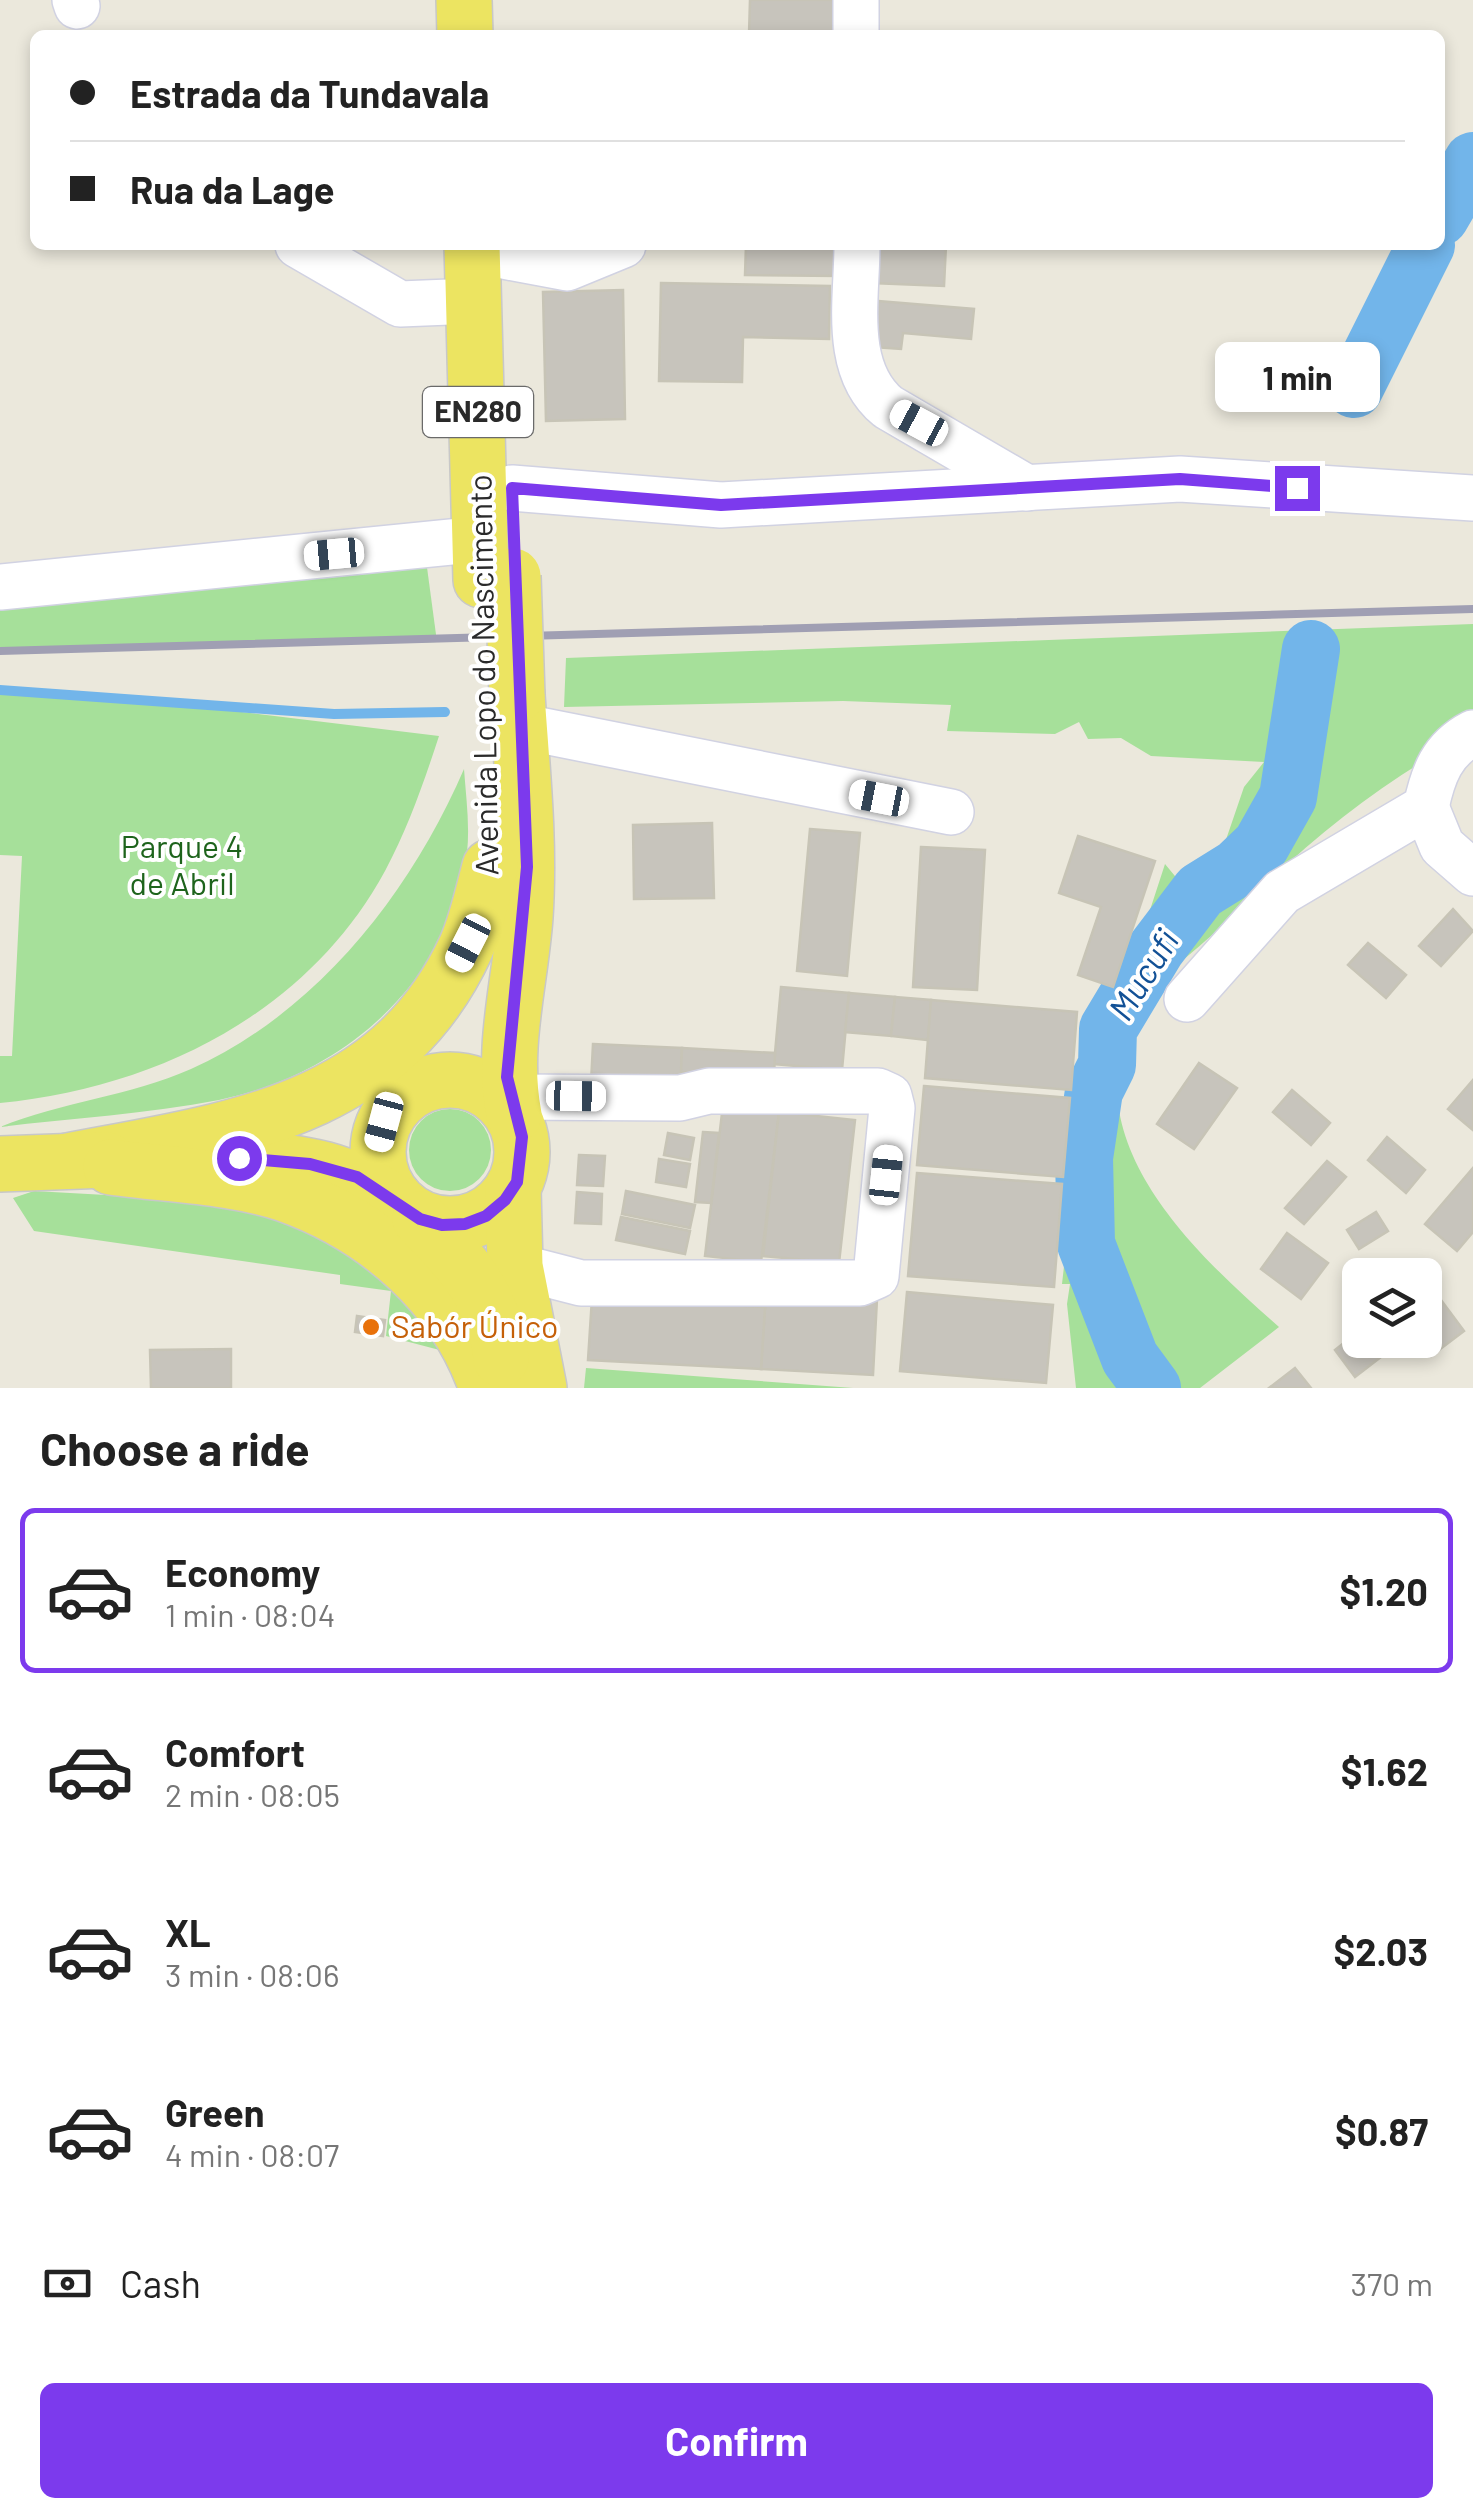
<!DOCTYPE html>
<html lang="en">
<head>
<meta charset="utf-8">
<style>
	:root { --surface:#fff; --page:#f2f2f2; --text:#222; --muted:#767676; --line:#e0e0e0; --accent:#7c3aed }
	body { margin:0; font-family:Barlow,sans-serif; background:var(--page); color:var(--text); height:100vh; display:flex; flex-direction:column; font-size:38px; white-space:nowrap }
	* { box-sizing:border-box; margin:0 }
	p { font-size:32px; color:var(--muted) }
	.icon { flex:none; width:55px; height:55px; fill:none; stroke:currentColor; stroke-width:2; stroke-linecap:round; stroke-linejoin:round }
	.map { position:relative; height:1388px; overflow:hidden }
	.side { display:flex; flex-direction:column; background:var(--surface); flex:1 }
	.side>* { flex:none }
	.hud { position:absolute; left:30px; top:30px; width:1415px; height:220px; border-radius:15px; box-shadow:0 5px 15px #0003; display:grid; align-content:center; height:220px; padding:0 40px; background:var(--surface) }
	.controls { position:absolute; left:1342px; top:1258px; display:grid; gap:20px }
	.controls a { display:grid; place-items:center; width:100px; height:100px; border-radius:15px; background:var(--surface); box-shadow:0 5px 15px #0003; font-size:50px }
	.end { position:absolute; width:45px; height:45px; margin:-22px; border:12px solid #7c3aed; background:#fff; box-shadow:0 0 0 5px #fff }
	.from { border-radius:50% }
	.bubble { position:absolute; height:70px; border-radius:15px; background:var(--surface); box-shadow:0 5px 15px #0003; font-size:32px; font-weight:700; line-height:70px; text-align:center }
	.car { position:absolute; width:30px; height:60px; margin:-30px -15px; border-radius:12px; box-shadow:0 0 8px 2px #0007; background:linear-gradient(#fff 24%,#345 0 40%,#fff 0 76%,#345 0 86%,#fff 0) }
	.hud b { display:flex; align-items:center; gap:35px; height:95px; font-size:38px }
	.hud b+b { border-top:2px solid var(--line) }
	.hud i { width:25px; height:25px; background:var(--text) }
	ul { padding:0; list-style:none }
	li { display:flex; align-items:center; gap:30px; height:165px; margin:0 20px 15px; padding:0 20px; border:5px solid transparent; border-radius:15px }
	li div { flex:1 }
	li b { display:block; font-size:38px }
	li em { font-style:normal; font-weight:700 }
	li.on { border-color:var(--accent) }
	li>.icon { width:90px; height:90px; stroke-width:1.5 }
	h2 { padding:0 40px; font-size:45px; line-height:120px }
	.pay { display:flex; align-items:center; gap:25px; height:110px; padding:0 40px; font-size:38px }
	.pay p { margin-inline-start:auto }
	.primary-button { display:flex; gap:20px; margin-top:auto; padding:20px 40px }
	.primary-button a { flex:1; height:115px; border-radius:15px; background:var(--accent); color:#fff; font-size:40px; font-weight:700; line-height:115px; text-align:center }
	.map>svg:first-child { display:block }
</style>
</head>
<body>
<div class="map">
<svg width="1473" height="1388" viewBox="0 0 1473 1388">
	<rect width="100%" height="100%" fill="#ebe8dc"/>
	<!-- green -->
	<g fill="#a6e09a">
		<path d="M 424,545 L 437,642 L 0,653 L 0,587 Z"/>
		<path d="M 1473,624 L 1473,733 C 1381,781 1305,843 1232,917 C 1198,950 1154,978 1132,1021 C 1074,1142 1197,1255 1279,1327 L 1200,1388 L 1076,1388 L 1067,1304 L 1070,1284 L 1062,1284 L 1093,1010 L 1119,1005 L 1165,864 L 1189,893 L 1218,863 L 1244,787 L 1264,762 L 1151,756 L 1121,738 L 1088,739 L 1079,722 L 1055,734 L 947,731 L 951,705 L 843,701 L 564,707 L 566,658 Z"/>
		<path d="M 0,690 L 144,700 L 439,736 C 424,782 408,828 385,871 C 308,1013 156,1088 0,1103 L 0,1056 L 12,1056 L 22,856 L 0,855 Z"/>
		<path d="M 464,769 C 466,797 470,825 467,853 C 450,982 343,1075 219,1100 C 148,1114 72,1118 0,1127 C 61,1102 130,1096 191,1069 C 316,1013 410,894 464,769 Z"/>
		<circle cx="450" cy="1150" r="41"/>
		<path d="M 34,1191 L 178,1199 L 291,1220 L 387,1274 L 451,1353 L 386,1336 L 391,1291 L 340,1284 L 340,1275 L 34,1231 L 13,1198 Z"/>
		<path d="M 586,1368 L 853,1388 L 584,1388 Z"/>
	</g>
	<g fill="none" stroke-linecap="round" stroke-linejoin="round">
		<!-- stream -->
		<path stroke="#72b5ea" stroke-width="10" d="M 0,690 L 334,714 L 445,712"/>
		<!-- river -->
		<g stroke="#72b5ea" stroke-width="58">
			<path d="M 1440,217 L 1473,161"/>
			<path d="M 1354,389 L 1426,245"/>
			<path d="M 1152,1388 L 1130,1358 L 1086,1244 L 1084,1158 L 1094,1091 L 1107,1065 L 1108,1029 L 1156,949 L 1200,891 L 1237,868 L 1261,845 L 1288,797 L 1311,649"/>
		</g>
	</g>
	<!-- building -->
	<g fill="#c7c4bc" stroke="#c7c4b6" stroke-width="2.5">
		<path d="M 750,0 L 843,0 L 843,35 L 749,35 Z"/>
		<path d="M 746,245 L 839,245 L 838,276 L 745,275 Z"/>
		<path d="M 874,245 L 946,245 L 944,286 L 872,283 Z"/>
		<path d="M 661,283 L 830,286 L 829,339 L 743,337 L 742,382 L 659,381 Z"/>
		<path d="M 623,290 L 625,419 L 546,421 L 543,292 Z"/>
		<path d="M 878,301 L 974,309 L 971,339 L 903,333 L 901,349 L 874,347 Z"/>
		<path d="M 712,823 L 714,898 L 634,899 L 633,825 Z"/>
		<path d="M 810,829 L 860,833 L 847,976 L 797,971 Z"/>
		<path d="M 1078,836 L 1155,861 L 1113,987 L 1078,975 L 1101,907 L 1059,893 Z"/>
		<path d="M 921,847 L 985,850 L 977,990 L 913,987 Z"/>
		<path d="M 1453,909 L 1473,931 L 1441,966 L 1419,946 Z"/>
		<path d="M 1368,943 L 1406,975 L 1386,998 L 1348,965 Z"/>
		<path d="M 781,987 L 849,993 L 842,1070 L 774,1064 Z"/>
		<path d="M 849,993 L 895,997 L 891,1036 L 845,1032 Z"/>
		<path d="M 895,997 L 931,1000 L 928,1040 L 891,1036 Z"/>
		<path d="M 931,1000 L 1077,1012 L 1071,1090 L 925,1078 Z"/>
		<path d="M 593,1044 L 682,1048 L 681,1087 L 591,1083 Z"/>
		<path d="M 682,1048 L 775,1053 L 774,1077 L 681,1072 Z"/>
		<path d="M 1199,1063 L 1237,1088 L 1194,1149 L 1157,1124 Z"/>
		<path d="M 1473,1080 L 1473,1130 L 1448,1109 Z"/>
		<path d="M 924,1086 L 1070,1098 L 1063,1177 L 917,1165 Z"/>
		<path d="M 1292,1090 L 1330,1123 L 1311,1145 L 1273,1112 Z"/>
		<path d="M 723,1105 L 779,1112 L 761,1262 L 705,1256 Z"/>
		<path d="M 779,1112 L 855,1120 L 839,1263 L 763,1256 Z"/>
		<path d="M 703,1132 L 719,1133 L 711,1203 L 695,1202 Z"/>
		<path d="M 668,1133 L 694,1138 L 690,1160 L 664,1155 Z"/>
		<path d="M 1387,1137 L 1425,1170 L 1406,1193 L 1368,1160 Z"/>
		<path d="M 579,1155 L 605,1156 L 603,1186 L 577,1185 Z"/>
		<path d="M 659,1159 L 690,1164 L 686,1187 L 656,1182 Z"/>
		<path d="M 1327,1161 L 1346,1177 L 1304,1224 L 1285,1208 Z"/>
		<path d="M 1473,1168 L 1473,1232 L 1457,1251 L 1425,1224 Z"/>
		<path d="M 917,1173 L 1062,1184 L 1054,1287 L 908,1276 Z"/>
		<path d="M 626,1191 L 695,1205 L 690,1228 L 622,1214 Z"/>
		<path d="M 577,1192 L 602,1194 L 601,1224 L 575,1223 Z"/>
		<path d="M 1376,1212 L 1388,1231 L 1359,1249 L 1347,1230 Z"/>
		<path d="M 621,1217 L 690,1231 L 685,1254 L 616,1240 Z"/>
		<path d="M 1287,1233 L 1328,1263 L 1301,1299 L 1261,1269 Z"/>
		<path d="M 766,1292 L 877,1299 L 873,1375 L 761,1369 Z"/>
		<path d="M 907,1292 L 1053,1305 L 1046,1383 L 900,1371 Z"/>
		<path d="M 1438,1296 L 1464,1331 L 1431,1356 L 1419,1340 L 1425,1340 L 1425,1306 Z"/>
		<path d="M 592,1298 L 765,1307 L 761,1369 L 588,1360 Z"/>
		<path d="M 357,1316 L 385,1320 L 383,1336 L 355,1332 Z"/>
		<path d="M 1360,1330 L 1360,1340 L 1383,1340 L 1390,1350 L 1355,1377 L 1335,1350 Z"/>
		<path d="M 231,1349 L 231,1388 L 151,1388 L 150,1350 Z"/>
		<path d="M 1295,1368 L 1311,1388 L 1269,1388 Z"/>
	</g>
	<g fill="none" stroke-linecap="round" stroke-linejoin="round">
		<!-- minor casing -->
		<g stroke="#d1d2e2" stroke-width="48">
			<g id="minor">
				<path d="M 75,0 L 77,6"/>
				<path d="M 856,0 L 856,35"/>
				<path d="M 298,245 L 400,304 L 474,301"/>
				<path d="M 857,245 C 857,299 842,369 888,407 L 1027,488"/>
				<path d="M 503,256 L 567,268 L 623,245"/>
				<path d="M 512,488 L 721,505 L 1180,479 L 1473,498"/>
				<path d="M 0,587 L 481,539"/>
				<path d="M 519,726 L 951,812"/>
				<path d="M 1426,807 L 1442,846 L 1473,873"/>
				<path d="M 1187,999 L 1282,892 L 1426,807 C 1433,774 1442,749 1473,733"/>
				<path d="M 511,1097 L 680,1098 L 709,1091 L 878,1091 L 889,1096 L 892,1108 L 876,1276 L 860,1283 L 581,1283 L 515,1266"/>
			</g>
		</g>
		<!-- major casing -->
		<g stroke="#c8c8c8" stroke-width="58">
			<g id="major">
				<path d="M 464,0 L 465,35"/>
				<path d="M 472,245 L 481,580"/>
				<circle cx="450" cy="1152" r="72"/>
				<path d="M 514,1115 C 501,1047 520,985 525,917 C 530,843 522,769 517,695"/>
				<path d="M 241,1158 C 311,1164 341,1167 401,1206"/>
				<path d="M 68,1161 C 229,1130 389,1114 466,947 C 477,922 483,893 490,867"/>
				<path d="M 0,1164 L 107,1160"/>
				<path d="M 111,1167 C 167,1175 231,1176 285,1194 C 378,1227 455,1295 487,1388"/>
				<path d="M 513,1188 L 515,1266 L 539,1388"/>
				<path d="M 420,1219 C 461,1261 496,1298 501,1359"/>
			</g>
		</g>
		<!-- minor -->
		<use href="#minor" stroke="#fff" stroke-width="45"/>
		<!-- major -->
		<use href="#major" stroke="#ece461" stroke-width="55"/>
		<!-- rail -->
		<path stroke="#a09fb3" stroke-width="8" d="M 0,651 L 1473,609"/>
		<!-- major-bridge casing -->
		<g stroke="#c8c8c8" stroke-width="58" stroke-linecap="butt">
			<path id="major-bridge" d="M 513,576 L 517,695"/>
		</g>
		<!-- major-bridge -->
		<use href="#major-bridge" stroke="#ece461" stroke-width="55"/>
	</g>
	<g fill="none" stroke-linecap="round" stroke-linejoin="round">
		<!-- route -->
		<path stroke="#7c3aed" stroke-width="12" d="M 239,1158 L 310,1164 L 357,1177 L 420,1219 L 442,1225 L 465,1224 L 486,1216 L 505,1200 L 517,1182 L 522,1137 L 507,1077 L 527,867 L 512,488 L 721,505 L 1180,479 L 1297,488"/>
	</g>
	<!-- markers -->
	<circle fill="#e8710a" stroke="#fff" stroke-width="4" cx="371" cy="1327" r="10"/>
	<g text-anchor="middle" stroke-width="8" stroke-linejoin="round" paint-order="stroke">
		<!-- shield labels -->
		<rect fill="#fff" stroke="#6a6a6a" stroke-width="2.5" x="423" y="387" width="110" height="50" rx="8"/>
		<g font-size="30" font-weight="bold" fill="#2a2a2a">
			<text x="478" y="422">EN280</text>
		</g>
		<!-- street labels -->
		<g font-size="32" fill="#2a2a2a" stroke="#fff">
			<text transform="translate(484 675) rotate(-91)" y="11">Avenida Lopo do Nascimento</text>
		</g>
		<!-- park labels -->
		<g font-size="32" fill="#1e641c" stroke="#fff">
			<text x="182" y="858">Parque 4<tspan x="182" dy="37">de Abril</tspan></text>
		</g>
		<!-- food labels -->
		<g font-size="32" fill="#c56008" stroke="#fff" text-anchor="start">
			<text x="391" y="1338">Sabór Único</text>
		</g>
		<!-- water labels -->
		<g font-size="35" font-style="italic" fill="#125196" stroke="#fff">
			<text transform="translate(1144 975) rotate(-58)" y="12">Mucufi</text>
		</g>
	</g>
</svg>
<div class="controls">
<a><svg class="icon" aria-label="layers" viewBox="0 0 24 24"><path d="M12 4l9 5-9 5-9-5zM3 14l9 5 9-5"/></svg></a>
</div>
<i class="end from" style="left:239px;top:1158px"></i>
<i class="end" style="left:1297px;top:488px"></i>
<div class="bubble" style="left:1215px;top:342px;width:165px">1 min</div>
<i class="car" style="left:919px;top:423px;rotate:298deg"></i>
<i class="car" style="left:334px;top:554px;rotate:265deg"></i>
<i class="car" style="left:879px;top:798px;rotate:281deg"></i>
<i class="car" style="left:468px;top:943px;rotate:207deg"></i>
<i class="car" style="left:576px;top:1096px;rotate:91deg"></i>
<i class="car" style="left:384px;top:1122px;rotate:195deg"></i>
<i class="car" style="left:886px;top:1175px;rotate:6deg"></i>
<div class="hud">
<b><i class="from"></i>Estrada da Tundavala</b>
<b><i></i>Rua da Lage</b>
</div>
</div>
<section class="side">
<h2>Choose a ride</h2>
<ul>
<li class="on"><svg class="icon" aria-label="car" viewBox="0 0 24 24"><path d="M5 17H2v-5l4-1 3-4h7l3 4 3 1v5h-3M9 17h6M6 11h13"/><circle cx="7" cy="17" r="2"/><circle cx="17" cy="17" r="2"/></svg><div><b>Economy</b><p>1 min · 08:04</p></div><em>$1.20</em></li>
<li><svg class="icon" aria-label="car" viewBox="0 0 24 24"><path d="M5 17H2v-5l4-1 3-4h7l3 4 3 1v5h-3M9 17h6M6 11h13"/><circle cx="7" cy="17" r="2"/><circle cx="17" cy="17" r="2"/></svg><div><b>Comfort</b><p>2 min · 08:05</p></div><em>$1.62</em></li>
<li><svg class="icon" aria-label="car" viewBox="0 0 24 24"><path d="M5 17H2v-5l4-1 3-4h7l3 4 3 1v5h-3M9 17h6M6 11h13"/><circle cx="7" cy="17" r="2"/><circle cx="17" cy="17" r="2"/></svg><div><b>XL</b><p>3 min · 08:06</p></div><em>$2.03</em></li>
<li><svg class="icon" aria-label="car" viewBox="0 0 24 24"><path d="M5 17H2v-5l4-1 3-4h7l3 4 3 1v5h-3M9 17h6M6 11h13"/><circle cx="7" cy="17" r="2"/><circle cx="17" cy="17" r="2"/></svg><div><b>Green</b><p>4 min · 08:07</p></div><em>$0.87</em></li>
</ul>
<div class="pay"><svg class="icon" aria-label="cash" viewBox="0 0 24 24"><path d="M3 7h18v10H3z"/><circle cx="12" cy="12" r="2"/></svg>Cash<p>370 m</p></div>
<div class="primary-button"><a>Confirm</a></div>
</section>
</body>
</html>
